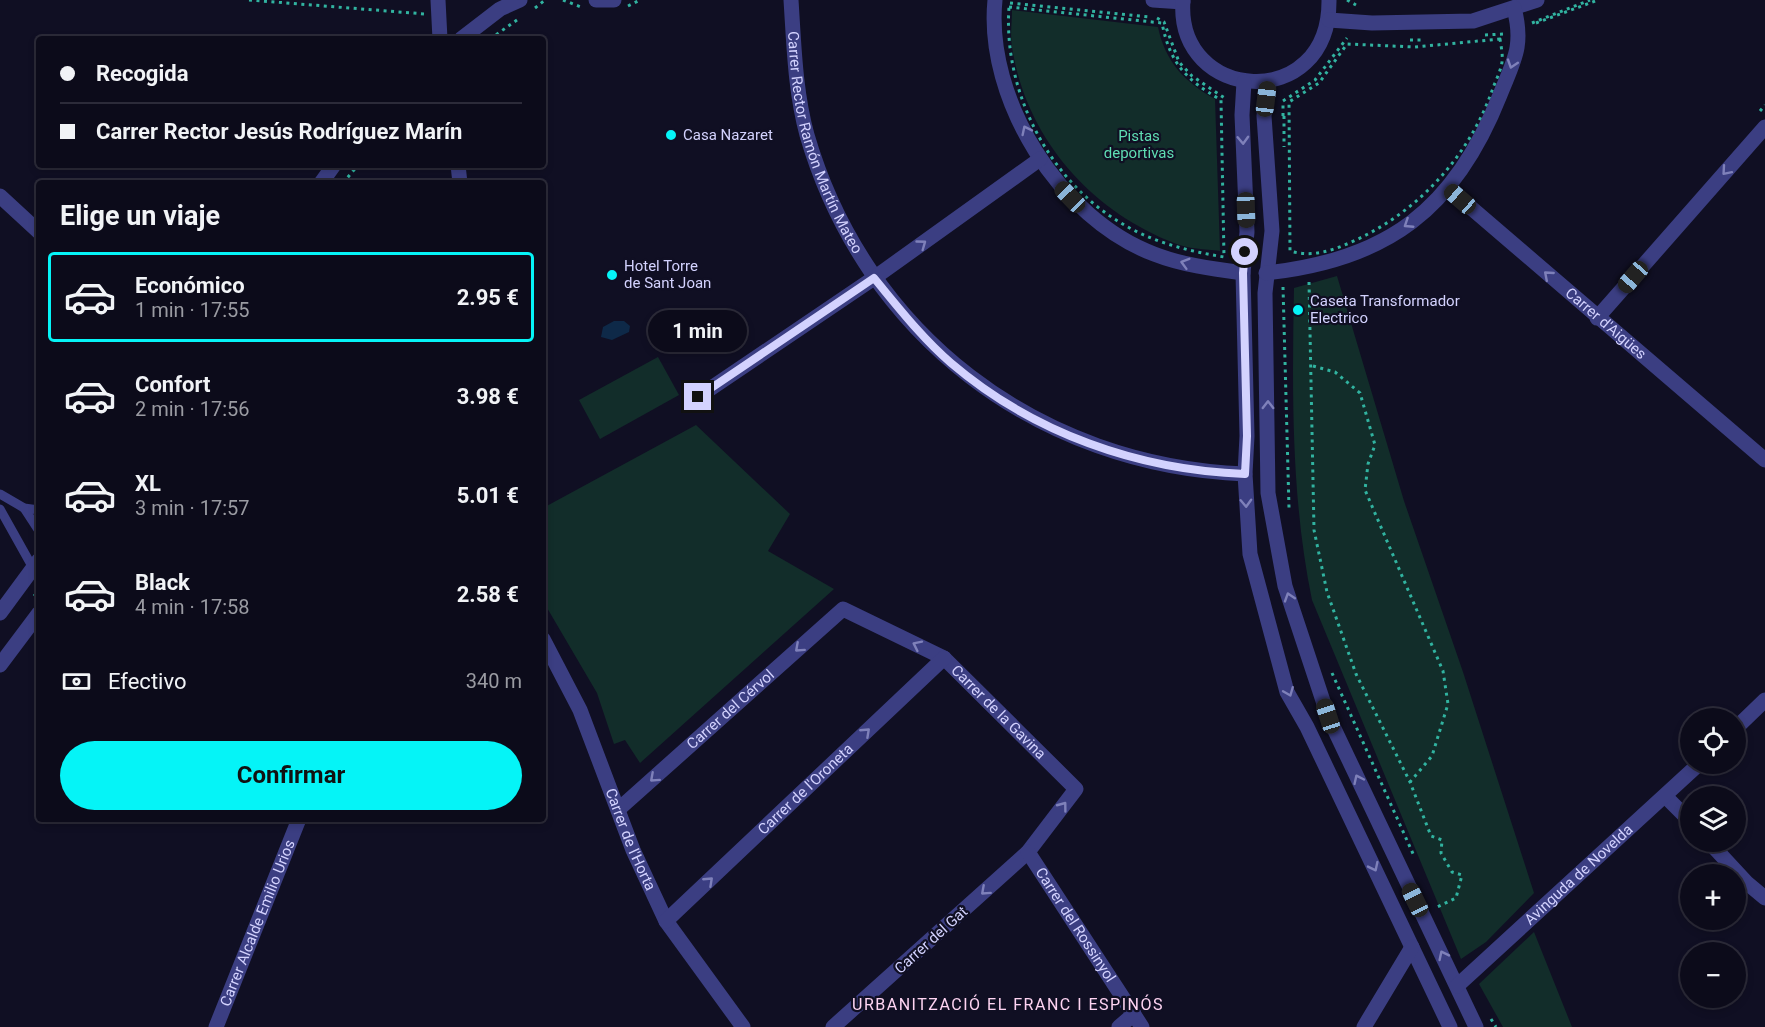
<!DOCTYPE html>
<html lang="es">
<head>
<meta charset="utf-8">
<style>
	:root { --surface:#0c0b1a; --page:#151423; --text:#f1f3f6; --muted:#9a9ba2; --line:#2c2b39; --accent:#05f4f7 }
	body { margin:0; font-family:Roboto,sans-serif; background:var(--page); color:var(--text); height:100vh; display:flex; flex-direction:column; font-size:22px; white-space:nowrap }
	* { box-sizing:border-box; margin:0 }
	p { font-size:20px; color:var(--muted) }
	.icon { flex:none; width:33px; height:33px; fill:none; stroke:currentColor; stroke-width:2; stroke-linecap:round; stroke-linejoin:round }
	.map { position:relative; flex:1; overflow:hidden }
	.drawer { position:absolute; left:36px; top:180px; width:510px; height:642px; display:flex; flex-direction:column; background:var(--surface); border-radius:6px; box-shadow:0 3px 9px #0003,0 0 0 2px var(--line) }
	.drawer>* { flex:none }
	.guide { position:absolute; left:36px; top:36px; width:510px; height:132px; border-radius:6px; box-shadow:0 3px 9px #0003,0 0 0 2px var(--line); display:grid; align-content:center; height:132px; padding:0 24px; background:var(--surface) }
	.buttons { position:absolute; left:1680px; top:708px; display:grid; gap:12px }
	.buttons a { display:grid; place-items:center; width:66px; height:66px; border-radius:50%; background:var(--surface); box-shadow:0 3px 9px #0003,0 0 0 2px var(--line); font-size:30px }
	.end { position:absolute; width:27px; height:27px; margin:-14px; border:8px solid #d3d2fe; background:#111; box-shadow:0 0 0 3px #111 }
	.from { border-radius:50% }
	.bubble { position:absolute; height:42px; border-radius:21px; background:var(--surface); box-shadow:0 3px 9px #0003,0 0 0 2px var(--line); font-size:20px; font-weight:700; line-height:42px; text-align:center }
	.car { position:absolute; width:18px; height:36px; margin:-18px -9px; border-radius:8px; box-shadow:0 0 4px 2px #0007; background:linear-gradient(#222 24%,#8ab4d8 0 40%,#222 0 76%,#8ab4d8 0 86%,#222 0) }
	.guide b { display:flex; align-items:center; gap:21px; height:57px; font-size:22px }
	.guide b+b { border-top:2px solid var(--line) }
	.guide i { width:15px; height:15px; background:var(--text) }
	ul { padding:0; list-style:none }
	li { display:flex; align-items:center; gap:18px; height:90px; margin:0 12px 9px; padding:0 12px; border:3px solid transparent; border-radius:6px }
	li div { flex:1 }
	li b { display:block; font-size:22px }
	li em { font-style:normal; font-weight:700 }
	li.active { border-color:var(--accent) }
	li>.icon { width:54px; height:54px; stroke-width:1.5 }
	h2 { padding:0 24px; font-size:27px; line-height:72px }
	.pay { display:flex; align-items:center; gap:15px; height:66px; padding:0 24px; font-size:22px }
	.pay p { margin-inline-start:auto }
	.button { display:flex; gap:12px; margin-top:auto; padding:12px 24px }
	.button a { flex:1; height:69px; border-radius:36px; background:var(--accent); color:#111; font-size:24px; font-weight:700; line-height:69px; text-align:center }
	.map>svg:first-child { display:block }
</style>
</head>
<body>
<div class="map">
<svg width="1765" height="1027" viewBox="0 0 1765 1027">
	<rect width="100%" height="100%" fill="#100f23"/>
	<!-- green -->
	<g fill="#122d2a">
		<path d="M 1012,10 L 1158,27 C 1165,61 1184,82 1215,99 L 1220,251 C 1205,249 1188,249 1174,243 C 1090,210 1026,138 1012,47 C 1010,35 1012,22 1012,10 Z"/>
		<path d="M 1337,276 L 1404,501 L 1463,672 L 1534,893 L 1486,942 L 1461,959 L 1312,600 C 1291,498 1292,391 1294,288 Z"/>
		<path d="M 658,357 L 679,395 L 600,439 L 579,400 Z"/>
		<path d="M 696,425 L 790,514 L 768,551 L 834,589 L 640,763 L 625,740 L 614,744 L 597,693 L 543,601 L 543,508 Z"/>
		<path d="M 1534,932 L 1572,1027 L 1503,1027 L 1479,984 Z"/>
	</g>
	<!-- water -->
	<path fill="#0e2948" d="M 614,321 L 624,321 L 630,326 L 629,332 L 612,340 L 601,337 L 603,327 Z"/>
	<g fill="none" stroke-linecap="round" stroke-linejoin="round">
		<!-- path -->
		<g stroke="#31b3a0" stroke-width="3" stroke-dasharray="3 4.5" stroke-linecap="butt">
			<path d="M 249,0 L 425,14"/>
			<path d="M 563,0 L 581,7"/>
			<path d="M 1347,0 L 1356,5"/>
			<path d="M 1010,3 L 1150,17"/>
			<path d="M 628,6 L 640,0"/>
			<path d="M 1009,7 L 1162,23 C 1170,63 1185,79 1221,100 L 1224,257 C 1188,251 1152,242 1121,223 C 1048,180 1003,90 1009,7 Z"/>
			<path d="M 535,8 L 545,0"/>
			<path d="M 1157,18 L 1164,22 L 1179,62 L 1192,76 L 1226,99"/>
			<path d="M 1532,23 L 1590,0"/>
			<path d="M 1536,23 L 1598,0"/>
			<path d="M 1485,35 L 1503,34"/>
			<path d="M 490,39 L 517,20"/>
			<path d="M 1500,39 C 1501,46 1503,55 1502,62 C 1501,70 1496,80 1493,88 C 1470,155 1420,210 1356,240 C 1334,250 1313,258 1290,251 L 1289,102 L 1319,83 L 1347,44 L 1415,47 Z"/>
			<path d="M 1410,40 L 1425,40"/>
			<path d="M 1760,111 L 1765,105"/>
			<path d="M 1283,116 L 1283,101 L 1315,80 L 1347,38"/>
			<path d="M 1284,116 L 1284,147"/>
			<path d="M 343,183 L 358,165"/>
			<path d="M 1309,282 L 1314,530 L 1327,592 L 1356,674 L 1410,782 L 1431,836 L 1442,840 L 1441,853 L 1452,872 L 1462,875 L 1456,898 L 1437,907"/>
			<path d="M 1283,287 L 1289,508"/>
			<path d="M 1313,366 L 1335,372 L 1360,393 L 1375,445 L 1368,464 L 1365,490 L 1443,671 L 1448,704 L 1432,756 L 1410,782"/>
			<path d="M 34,596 L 39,591"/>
			<path d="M 1332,673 L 1414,856"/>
			<path d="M 1491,1019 L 1496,1027"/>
		</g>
		<!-- lane -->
		<g stroke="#3b3e82" stroke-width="9">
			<path d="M 0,494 L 24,508 L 39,510"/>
			<path d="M 24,508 L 39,531"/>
			<path d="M 0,509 L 33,568"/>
		</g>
		<!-- street -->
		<g stroke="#3b3e82" stroke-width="15">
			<path d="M 438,0 L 440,39"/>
			<path d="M 596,0 L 614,0"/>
			<path id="s1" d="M 791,0 C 794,45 795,91 807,135 C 865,335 1038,466 1245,474"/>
			<path d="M 995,0 C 985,99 1060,219 1154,254 C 1182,265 1213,269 1243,273"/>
			<path d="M 1153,0 L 1183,2"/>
			<path d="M 1183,0 C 1175,103 1330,114 1329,0"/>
			<path d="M 1329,20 L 1372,23 L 1473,21 L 1537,0"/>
			<path d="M 461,39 L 500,9 L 520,0"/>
			<path d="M 1244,82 L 1242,115 L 1247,232 L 1243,273 L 1247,436 L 1245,474 L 1250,554 L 1287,692 L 1307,727 L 1450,1027"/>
			<path d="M 1268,82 L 1264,116 L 1272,231 L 1265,293 L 1268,493 L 1285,586 L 1328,716 L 1476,1027"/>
			<path d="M 458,165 L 460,183"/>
			<path d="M 321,183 L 334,165"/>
			<path id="s2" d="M 1448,188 L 1765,460"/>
			<path d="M 0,196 L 39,232"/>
			<path d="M 1266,273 C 1388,260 1455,209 1500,95 C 1514,60 1524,46 1514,8"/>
			<path d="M 1597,318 L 1765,127"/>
			<path d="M 698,397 L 874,278 L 1040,159"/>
			<path d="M 0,613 L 39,560"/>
			<path id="s3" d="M 543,639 L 580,710 L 633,850 L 666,921 L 743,1027"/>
			<path d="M 0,665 L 39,613"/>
			<path d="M 1736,728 L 1765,700"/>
			<path d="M 1665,796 L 1690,821"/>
			<path id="s4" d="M 620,808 L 843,609 L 944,658 L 1076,789 L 1028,852 L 833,1027"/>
			<path d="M 1709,842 L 1747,883 L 1765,898"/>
			<path id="s5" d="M 1028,852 L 1142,1027"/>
			<path id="s6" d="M 666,921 L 944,658"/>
			<path id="s7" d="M 1457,986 L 1699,764"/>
			<path id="s8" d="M 216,1027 L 299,819"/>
			<path d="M 1119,1027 L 1134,1014"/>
			<path d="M 1364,1027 L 1412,947"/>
		</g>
	</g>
	<!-- one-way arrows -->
	<defs><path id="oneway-chevron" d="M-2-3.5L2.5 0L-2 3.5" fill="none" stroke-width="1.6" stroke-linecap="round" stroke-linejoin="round" transform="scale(1.5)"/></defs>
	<g stroke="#7f81ba">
		<use href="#oneway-chevron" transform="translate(1512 64) rotate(108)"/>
		<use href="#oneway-chevron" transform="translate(1026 130) rotate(-116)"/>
		<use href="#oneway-chevron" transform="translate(1243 140) rotate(88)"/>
		<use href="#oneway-chevron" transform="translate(1726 171) rotate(131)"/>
		<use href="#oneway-chevron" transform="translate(1408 224) rotate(147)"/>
		<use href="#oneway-chevron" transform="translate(922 244) rotate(-36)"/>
		<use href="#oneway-chevron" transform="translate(1185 263) rotate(-164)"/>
		<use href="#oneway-chevron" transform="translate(1548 275) rotate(-139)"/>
		<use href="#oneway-chevron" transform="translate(1268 405) rotate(-90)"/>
		<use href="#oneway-chevron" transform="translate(1246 503) rotate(88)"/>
		<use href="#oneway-chevron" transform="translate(1289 597) rotate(-108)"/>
		<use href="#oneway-chevron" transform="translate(917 645) rotate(-154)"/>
		<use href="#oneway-chevron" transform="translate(799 648) rotate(138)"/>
		<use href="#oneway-chevron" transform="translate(1289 692) rotate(68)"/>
		<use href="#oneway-chevron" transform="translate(866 732) rotate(-43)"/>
		<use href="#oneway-chevron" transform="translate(654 778) rotate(138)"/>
		<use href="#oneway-chevron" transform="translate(1358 779) rotate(-115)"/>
		<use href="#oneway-chevron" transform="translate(1063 806) rotate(-53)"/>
		<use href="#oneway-chevron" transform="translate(1374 867) rotate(64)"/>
		<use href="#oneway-chevron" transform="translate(709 881) rotate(-43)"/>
		<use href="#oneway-chevron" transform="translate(985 891) rotate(138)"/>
		<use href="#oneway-chevron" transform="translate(1443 955) rotate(-116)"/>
	</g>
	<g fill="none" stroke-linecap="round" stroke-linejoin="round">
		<!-- route -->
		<path stroke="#d3d2fe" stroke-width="8" d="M 698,397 L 874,278 C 898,307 922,338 951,363 C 1033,433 1138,470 1245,474 L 1247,436 L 1243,273 L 1245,252"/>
	</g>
	<!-- markers -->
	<g fill="#05f4f7" stroke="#100f23" stroke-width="2">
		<circle cx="671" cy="135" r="6"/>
		<circle cx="612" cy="275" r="6"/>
		<circle cx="1298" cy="310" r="6"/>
	</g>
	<g text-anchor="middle" stroke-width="4.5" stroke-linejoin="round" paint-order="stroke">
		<!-- poi labels -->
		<g font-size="15" fill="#d3d2fe" stroke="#100f23" text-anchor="start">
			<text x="683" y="140">Casa Nazaret</text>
			<text x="624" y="271">Hotel Torre<tspan x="624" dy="17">de Sant Joan</tspan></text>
			<text x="1310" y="306">Caseta Transformador<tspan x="1310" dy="17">Electrico</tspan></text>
		</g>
		<!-- park labels -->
		<g font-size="15" fill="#5fddb3" stroke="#100f23">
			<text x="1139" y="141">Pistas<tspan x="1139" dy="17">deportivas</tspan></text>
		</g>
		<!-- street labels -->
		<g font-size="15" fill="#d3d2fe" stroke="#100f23">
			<text dy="5" stroke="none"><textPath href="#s1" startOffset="148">Carrer Rector Ramón Martín Mateo</textPath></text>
			<text dy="5" stroke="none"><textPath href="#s2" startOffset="208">Carrer d'Aigües</textPath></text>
			<text dy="5" stroke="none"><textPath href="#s4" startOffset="148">Carrer del Cérvol</textPath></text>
			<text dy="5" stroke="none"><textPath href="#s4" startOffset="488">Carrer de la Gavina</textPath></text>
			<text dy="5" stroke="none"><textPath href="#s6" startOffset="192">Carrer de l'Oroneta</textPath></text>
			<text dy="5" stroke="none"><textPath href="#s3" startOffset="219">Carrer de l'Horta</textPath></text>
			<text dy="5" stroke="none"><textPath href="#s7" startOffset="165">Avinguda de Novelda</textPath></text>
			<text dy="5" stroke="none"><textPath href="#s8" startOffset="112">Carrer Alcalde Emilio Urios</textPath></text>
			<text dy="5" stroke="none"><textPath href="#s5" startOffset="87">Carrer del Rossinyol</textPath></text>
			<text transform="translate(931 940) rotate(-42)" y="5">Carrer del Gat</text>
		</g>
		<!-- neighbourhood labels -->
		<g font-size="16" letter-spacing="1.5" fill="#fed4f2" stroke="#100f23">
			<text x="1008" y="1010">URBANITZACIÓ EL FRANC I ESPINÓS</text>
		</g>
	</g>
</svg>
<div class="buttons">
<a><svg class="icon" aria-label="locate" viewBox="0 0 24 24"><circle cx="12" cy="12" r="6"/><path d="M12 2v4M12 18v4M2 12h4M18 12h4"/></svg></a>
<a><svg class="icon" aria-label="layers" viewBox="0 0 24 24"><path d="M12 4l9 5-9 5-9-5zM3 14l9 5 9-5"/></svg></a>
<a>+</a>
<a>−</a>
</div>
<i class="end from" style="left:1245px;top:252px"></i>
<i class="end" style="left:698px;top:397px"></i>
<div class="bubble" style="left:648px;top:310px;width:99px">1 min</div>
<i class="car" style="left:1266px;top:99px;rotate:7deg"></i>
<i class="car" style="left:1070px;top:197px;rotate:316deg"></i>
<i class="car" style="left:1460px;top:199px;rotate:311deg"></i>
<i class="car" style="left:1246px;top:210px;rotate:178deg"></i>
<i class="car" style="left:1633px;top:277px;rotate:221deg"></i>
<i class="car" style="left:1328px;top:716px;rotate:342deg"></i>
<i class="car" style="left:1415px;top:900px;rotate:334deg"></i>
<div class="guide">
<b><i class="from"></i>Recogida</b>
<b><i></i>Carrer Rector Jesús Rodríguez Marín</b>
</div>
<section class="drawer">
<h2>Elige un viaje</h2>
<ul>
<li class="active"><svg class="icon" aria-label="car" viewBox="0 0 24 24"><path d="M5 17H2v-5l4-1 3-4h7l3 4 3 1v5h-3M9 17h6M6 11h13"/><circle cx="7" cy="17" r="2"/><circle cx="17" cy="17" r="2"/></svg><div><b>Económico</b><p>1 min · 17:55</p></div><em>2.95 €</em></li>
<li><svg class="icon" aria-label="car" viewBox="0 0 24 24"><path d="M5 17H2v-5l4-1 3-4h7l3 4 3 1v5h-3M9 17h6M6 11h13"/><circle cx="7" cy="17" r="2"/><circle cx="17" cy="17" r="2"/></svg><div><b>Confort</b><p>2 min · 17:56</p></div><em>3.98 €</em></li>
<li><svg class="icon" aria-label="car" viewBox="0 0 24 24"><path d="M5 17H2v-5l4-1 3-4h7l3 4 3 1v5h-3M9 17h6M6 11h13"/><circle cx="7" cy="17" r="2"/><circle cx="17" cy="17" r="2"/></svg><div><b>XL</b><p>3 min · 17:57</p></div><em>5.01 €</em></li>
<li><svg class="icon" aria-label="car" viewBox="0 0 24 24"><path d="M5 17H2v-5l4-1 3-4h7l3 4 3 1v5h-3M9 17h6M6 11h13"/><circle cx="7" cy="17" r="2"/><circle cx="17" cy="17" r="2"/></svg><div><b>Black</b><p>4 min · 17:58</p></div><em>2.58 €</em></li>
</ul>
<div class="pay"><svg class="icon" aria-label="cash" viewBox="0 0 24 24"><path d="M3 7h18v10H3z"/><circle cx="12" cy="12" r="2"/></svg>Efectivo<p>340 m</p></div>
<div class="button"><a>Confirmar</a></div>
</section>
</div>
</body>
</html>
